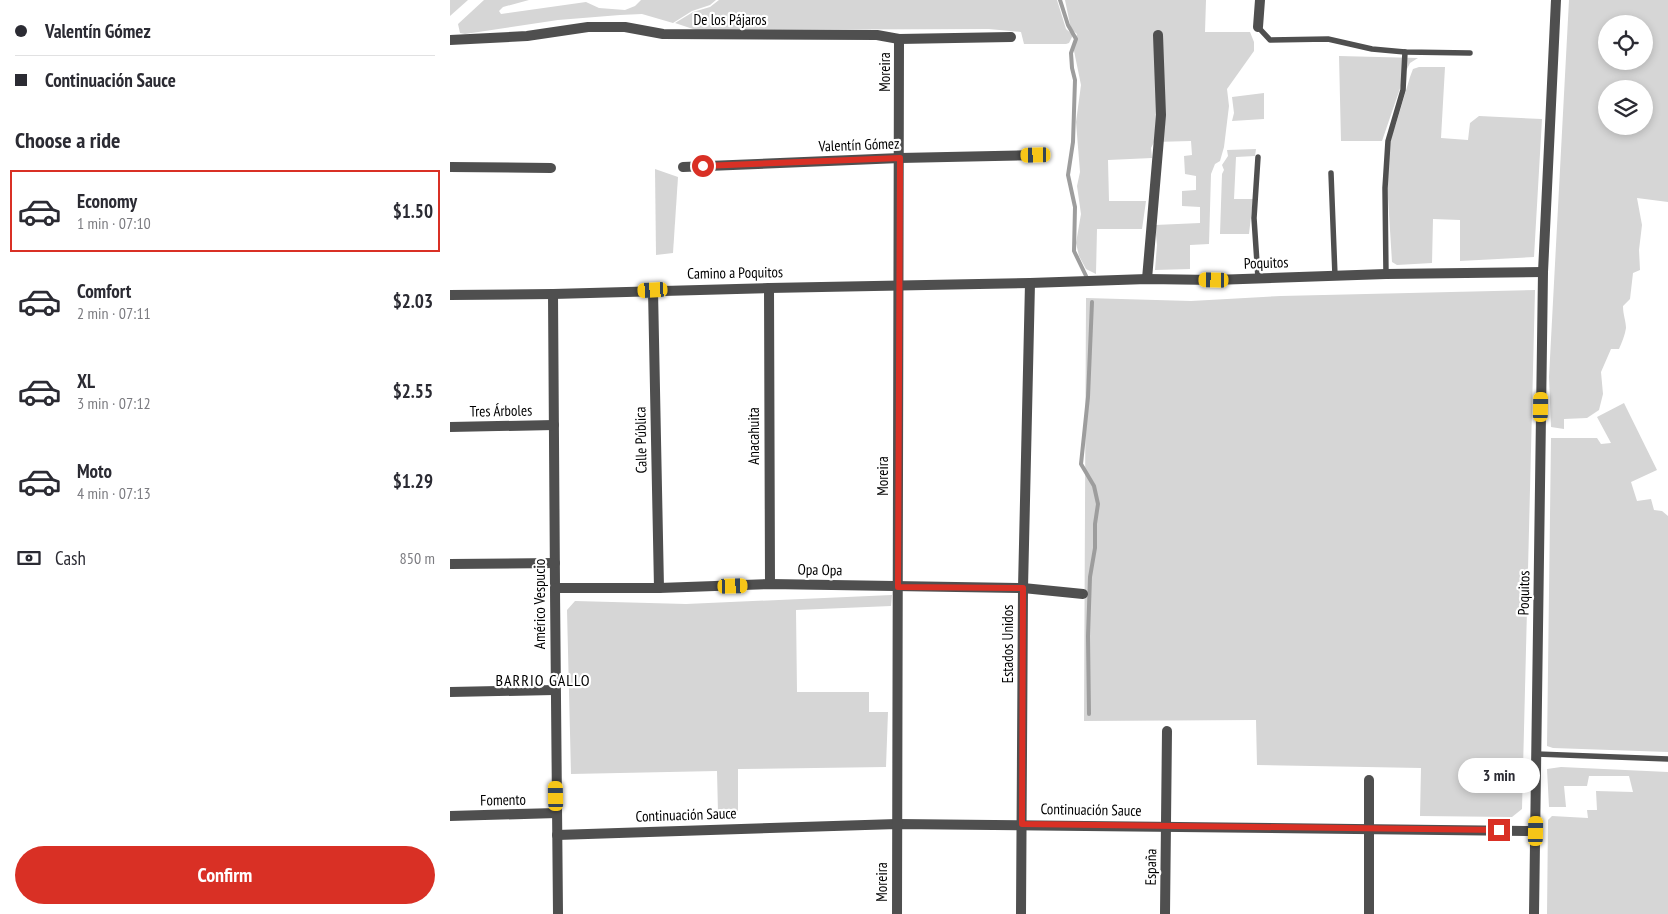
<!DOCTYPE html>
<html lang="en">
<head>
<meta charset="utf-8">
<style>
	:root { --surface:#fff; --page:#f7f7f7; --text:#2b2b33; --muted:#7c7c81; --line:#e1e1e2; --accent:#d93025 }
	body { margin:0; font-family:"PT Sans Narrow",sans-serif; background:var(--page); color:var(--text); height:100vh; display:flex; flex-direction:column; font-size:19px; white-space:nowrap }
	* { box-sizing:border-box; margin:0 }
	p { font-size:16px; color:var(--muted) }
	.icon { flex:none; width:28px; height:28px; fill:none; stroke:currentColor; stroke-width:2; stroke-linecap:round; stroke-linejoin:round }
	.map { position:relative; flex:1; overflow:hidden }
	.drawer { display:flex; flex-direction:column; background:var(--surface); width:450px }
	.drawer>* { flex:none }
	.hud { display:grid; align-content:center; height:110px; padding:0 15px; background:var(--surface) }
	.buttons { position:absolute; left:1148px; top:15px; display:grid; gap:10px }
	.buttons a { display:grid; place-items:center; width:55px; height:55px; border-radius:50%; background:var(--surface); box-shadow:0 2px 8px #0003; font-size:25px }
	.end { position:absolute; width:22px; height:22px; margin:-11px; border:6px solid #d93025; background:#fff; box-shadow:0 0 0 2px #fff }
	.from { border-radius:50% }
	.bubble { position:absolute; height:35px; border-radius:18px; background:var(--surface); box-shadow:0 2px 8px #0003; font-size:16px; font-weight:600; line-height:35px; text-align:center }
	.car { position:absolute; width:15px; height:30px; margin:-15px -8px; border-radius:6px; box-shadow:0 0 4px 1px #0007; background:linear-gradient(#f5c518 24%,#345 0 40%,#f5c518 0 76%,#345 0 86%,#f5c518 0) }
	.hud b { display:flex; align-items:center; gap:18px; height:48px; font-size:19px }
	.hud b+b { border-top:1px solid var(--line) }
	.hud i { width:12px; height:12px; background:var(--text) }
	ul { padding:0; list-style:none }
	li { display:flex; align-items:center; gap:15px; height:82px; margin:0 10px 8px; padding:0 5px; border:2px solid transparent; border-radius:0px }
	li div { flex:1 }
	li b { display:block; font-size:19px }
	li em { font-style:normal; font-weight:600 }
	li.on { border-color:var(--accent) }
	li>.icon { width:45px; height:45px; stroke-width:1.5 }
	h2 { padding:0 15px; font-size:22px; line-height:60px }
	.pay { display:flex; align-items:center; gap:12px; height:55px; padding:0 15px; font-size:19px }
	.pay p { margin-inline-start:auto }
	.cta { display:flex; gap:10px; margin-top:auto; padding:10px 15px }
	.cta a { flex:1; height:58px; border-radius:30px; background:var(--accent); color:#fff; font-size:20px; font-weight:600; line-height:58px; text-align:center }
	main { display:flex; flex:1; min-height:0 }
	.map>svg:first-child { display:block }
</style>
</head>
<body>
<main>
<section class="drawer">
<div class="hud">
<b><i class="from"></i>Valentín Gómez</b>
<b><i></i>Continuación Sauce</b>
</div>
<h2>Choose a ride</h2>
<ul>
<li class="on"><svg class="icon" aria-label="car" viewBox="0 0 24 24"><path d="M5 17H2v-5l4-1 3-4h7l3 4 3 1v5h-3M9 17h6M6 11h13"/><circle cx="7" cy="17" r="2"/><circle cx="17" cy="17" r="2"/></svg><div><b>Economy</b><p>1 min · 07:10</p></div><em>$1.50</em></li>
<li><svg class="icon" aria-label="car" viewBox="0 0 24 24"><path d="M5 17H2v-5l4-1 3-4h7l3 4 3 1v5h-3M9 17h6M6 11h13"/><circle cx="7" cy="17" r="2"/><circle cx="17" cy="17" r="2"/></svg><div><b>Comfort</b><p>2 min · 07:11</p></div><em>$2.03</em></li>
<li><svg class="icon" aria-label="car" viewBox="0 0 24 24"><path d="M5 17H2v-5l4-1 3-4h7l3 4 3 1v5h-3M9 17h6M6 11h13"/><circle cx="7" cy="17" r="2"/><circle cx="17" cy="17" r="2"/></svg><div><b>XL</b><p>3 min · 07:12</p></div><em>$2.55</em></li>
<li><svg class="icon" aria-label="car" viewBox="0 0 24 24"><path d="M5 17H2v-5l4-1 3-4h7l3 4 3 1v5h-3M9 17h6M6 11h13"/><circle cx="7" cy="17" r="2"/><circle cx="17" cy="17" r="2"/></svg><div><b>Moto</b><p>4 min · 07:13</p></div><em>$1.29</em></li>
</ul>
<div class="pay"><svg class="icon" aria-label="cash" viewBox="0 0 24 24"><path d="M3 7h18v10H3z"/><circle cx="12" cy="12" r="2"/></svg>Cash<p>850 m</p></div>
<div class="cta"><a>Confirm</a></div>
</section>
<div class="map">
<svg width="1218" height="914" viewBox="0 0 1218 914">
	<rect width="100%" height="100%" fill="#fff"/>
	<!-- green -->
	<g fill="#d6d6d6" fill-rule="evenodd">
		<path d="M 0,0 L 18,0 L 0,16 Z"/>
		<path d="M 34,0 L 79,0 L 53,7 L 49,11 L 51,14 L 136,2 L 149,8 L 175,10 L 185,6 L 191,0 L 266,0 L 260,5 L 242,11 L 223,23 L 192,14 L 170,15 L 108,20 L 15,34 L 10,33 L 8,24 Z"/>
		<path d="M 269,0 L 607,0 L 616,29 L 623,35 L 619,43 L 616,44 L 574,44 L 571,32 L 539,29 L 246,30 L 225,23 L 243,12 L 260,7 Z"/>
		<path d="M 615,0 L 756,0 L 755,32 L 800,32 L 804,42 L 804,51 L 777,89 L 779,106 L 774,147 L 770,161 L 765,164 L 761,174 L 759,244 L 740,245 L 740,269 L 705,270 L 707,245 L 705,225 L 750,223 L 750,207 L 732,206 L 732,191 L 746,190 L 746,176 L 735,174 L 734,156 L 742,155 L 741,141 L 704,142 L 701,148 L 702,158 L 658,160 L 659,201 L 696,201 L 692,229 L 647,229 L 646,274 L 636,269 L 629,256 L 626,243 L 631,214 L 627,186 L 630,172 L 626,122 L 631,85 L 623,46 L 627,34 L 621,29 Z"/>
		<path d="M 1119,0 L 1218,0 L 1218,202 L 1187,198 L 1192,225 L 1189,250 L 1190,270 L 1183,273 L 1180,299 L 1173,306 C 1173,315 1176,321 1176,328 C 1175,335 1172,342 1169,349 L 1161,349 L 1151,372 L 1153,394 L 1149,410 L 1137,418 L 1114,419 L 1114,429 L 1101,427 L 1099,377 ZM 1156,24 L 1194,24 L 1194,61 L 1156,61 ZM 1156,89 L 1194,89 L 1194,126 L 1156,126 Z"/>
		<path d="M 889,56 L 968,58 L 960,63 L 956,71 L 932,141 L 891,141 Z"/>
		<path d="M 969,67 L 995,67 L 991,138 L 1018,140 L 1020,123 L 1029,116 L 1092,119 L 1084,257 L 1010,261 L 1010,220 L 983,219 L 982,263 L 947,265 L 942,262 L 935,150 L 946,124 L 960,77 L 963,69 Z"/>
		<path d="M 814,93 L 814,119 L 782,121 L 784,113 L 782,97 Z"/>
		<path d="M 806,149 L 805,156 L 786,157 L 784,199 L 803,199 L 799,234 L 770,234 L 772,174 L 774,170 L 772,165 L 778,156 L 777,150 Z"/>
		<path d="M 205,169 L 228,177 L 223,253 L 206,255 Z"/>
		<path d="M 1085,290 L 1072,809 L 1062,817 L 970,816 L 971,768 L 807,765 L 806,720 L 634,721 L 636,298 L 741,301 L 831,296 Z"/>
		<path d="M 1174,403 L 1207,470 L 1181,482 L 1187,501 L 1201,499 L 1204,510 L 1212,511 L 1218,516 L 1218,752 L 1103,748 L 1097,746 L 1101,438 L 1147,438 L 1151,444 L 1161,443 L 1147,417 Z"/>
		<path d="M 442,595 L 441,606 L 346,610 L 347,692 L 419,692 L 419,712 L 438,712 L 436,767 L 288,769 L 288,811 L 268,813 L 267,771 L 121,774 L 117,610 L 125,601 L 236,604 Z"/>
		<path d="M 1111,767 L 1218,772 L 1218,914 L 1097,914 L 1098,820 L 1102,816 L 1138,818 L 1137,810 L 1147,810 L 1146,791 L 1183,792 L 1179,776 L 1139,776 L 1137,786 L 1114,786 L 1116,807 L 1099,807 L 1097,769 Z"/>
	</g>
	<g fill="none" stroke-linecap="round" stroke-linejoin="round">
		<!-- stream -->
		<g stroke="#9d9d9d" stroke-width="4">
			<path d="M 610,0 L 618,25 L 626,39 L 621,53 L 622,68 L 625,80 L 623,142 L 618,175 L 625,207 L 624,251 L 638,280"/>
			<path d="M 639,714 L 638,636 L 640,577 L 645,548 L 645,524 L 648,504 L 644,486 L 631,464 L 638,397 L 642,302"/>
		</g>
		<!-- lane -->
		<g stroke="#4f4f4f" stroke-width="5.5">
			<path d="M 808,27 L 820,40 L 878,39 L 922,49 L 955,52 L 1020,53"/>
			<path d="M 881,173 L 885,276"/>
			<path d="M 936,274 L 935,188 L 938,141 L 953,90 L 955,52"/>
			<path d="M 808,278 L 804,218 L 808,157"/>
			<path d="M 1087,754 L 1218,759"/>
		</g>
		<!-- street -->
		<g stroke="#4f4f4f" stroke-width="10">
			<path d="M 808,27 L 810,0"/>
			<path d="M 0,40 L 77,36 L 138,27 L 175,27 L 213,34 L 427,35 L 449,39 L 561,37"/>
			<path d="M 0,167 L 101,168"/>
			<path d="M 233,167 L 450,158 L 586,155"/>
			<path d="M 697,279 L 711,115 L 708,35"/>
			<path d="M 319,288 L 320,584"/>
			<path d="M 203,290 L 209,588"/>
			<path d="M 103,294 C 104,501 106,707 108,914"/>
			<path d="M 0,295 L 103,294 L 319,288 L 580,283 L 697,279 L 764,280 L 936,274 L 1093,272"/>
			<path d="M 0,427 L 104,425"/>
			<path d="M 0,564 L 105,563"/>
			<path d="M 106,588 L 209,588 L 320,584 L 573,588 L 633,594"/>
			<path d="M 0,692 L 104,690"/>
			<path d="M 0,816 L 107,813"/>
			<path d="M 107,835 L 447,824 L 1085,831"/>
			<path d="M 447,914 L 449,39"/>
			<path d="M 571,914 L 573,588 L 580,283"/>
			<path d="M 715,914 L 717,731"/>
			<path d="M 919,914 L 919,780"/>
			<path d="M 1084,914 L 1093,272 L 1106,0"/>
		</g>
	</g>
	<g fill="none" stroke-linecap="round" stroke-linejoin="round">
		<!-- route -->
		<path stroke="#d93025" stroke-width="6" d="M 253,166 L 450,158 L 448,587 L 573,588 L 572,824 L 1049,830"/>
	</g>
	<g text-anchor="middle" stroke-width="4.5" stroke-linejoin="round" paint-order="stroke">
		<!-- street labels -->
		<g font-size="15" fill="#000" stroke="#fff">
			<text x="280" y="25">De los Pájaros</text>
			<text transform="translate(435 72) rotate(-90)" y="5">Moreira</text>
			<text transform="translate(409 145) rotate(-2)" y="5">Valentín Gómez</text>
			<text transform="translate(816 263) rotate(-2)" y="5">Poquitos</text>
			<text transform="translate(285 273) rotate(-1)" y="5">Camino a Poquitos</text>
			<text transform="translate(51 411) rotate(-1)" y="5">Tres Árboles</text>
			<text transform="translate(304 436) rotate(-90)" y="5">Anacahuita</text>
			<text transform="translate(191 440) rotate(-91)" y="5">Calle Pública</text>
			<text transform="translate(433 476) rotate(-90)" y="5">Moreira</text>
			<text transform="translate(370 570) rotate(1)" y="5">Opa Opa</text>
			<text transform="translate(1074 593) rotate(-89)" y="5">Poquitos</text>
			<text transform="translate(90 604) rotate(-90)" y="5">Américo Vespucio</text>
			<text transform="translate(558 644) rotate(-90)" y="5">Estados Unidos</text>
			<text transform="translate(53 800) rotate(-1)" y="5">Fomento</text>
			<text transform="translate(641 810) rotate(1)" y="5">Continuación Sauce</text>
			<text transform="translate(236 815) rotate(-2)" y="5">Continuación Sauce</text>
			<text transform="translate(701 867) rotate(-89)" y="5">España</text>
			<text transform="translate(432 882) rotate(-90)" y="5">Moreira</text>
		</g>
		<!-- neighbourhood labels -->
		<g font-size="16" letter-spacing="1" fill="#000" stroke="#fff">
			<text x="93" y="686">BARRIO GALLO</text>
		</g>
	</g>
</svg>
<div class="buttons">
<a><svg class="icon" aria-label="locate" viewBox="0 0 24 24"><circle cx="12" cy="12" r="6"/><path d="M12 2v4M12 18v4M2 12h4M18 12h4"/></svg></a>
<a><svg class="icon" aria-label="layers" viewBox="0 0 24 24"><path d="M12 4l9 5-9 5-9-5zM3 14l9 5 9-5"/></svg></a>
</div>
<i class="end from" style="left:253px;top:166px"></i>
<i class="end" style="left:1049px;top:830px"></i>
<div class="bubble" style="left:1008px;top:758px;width:82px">3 min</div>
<i class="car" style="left:586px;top:155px;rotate:269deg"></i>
<i class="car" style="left:764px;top:280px;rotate:271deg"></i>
<i class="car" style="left:203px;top:290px;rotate:267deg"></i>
<i class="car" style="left:1091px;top:407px;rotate:1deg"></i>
<i class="car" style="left:283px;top:586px;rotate:88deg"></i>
<i class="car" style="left:106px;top:796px;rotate:359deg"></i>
<i class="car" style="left:1086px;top:831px;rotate:1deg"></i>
</div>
</main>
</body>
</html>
